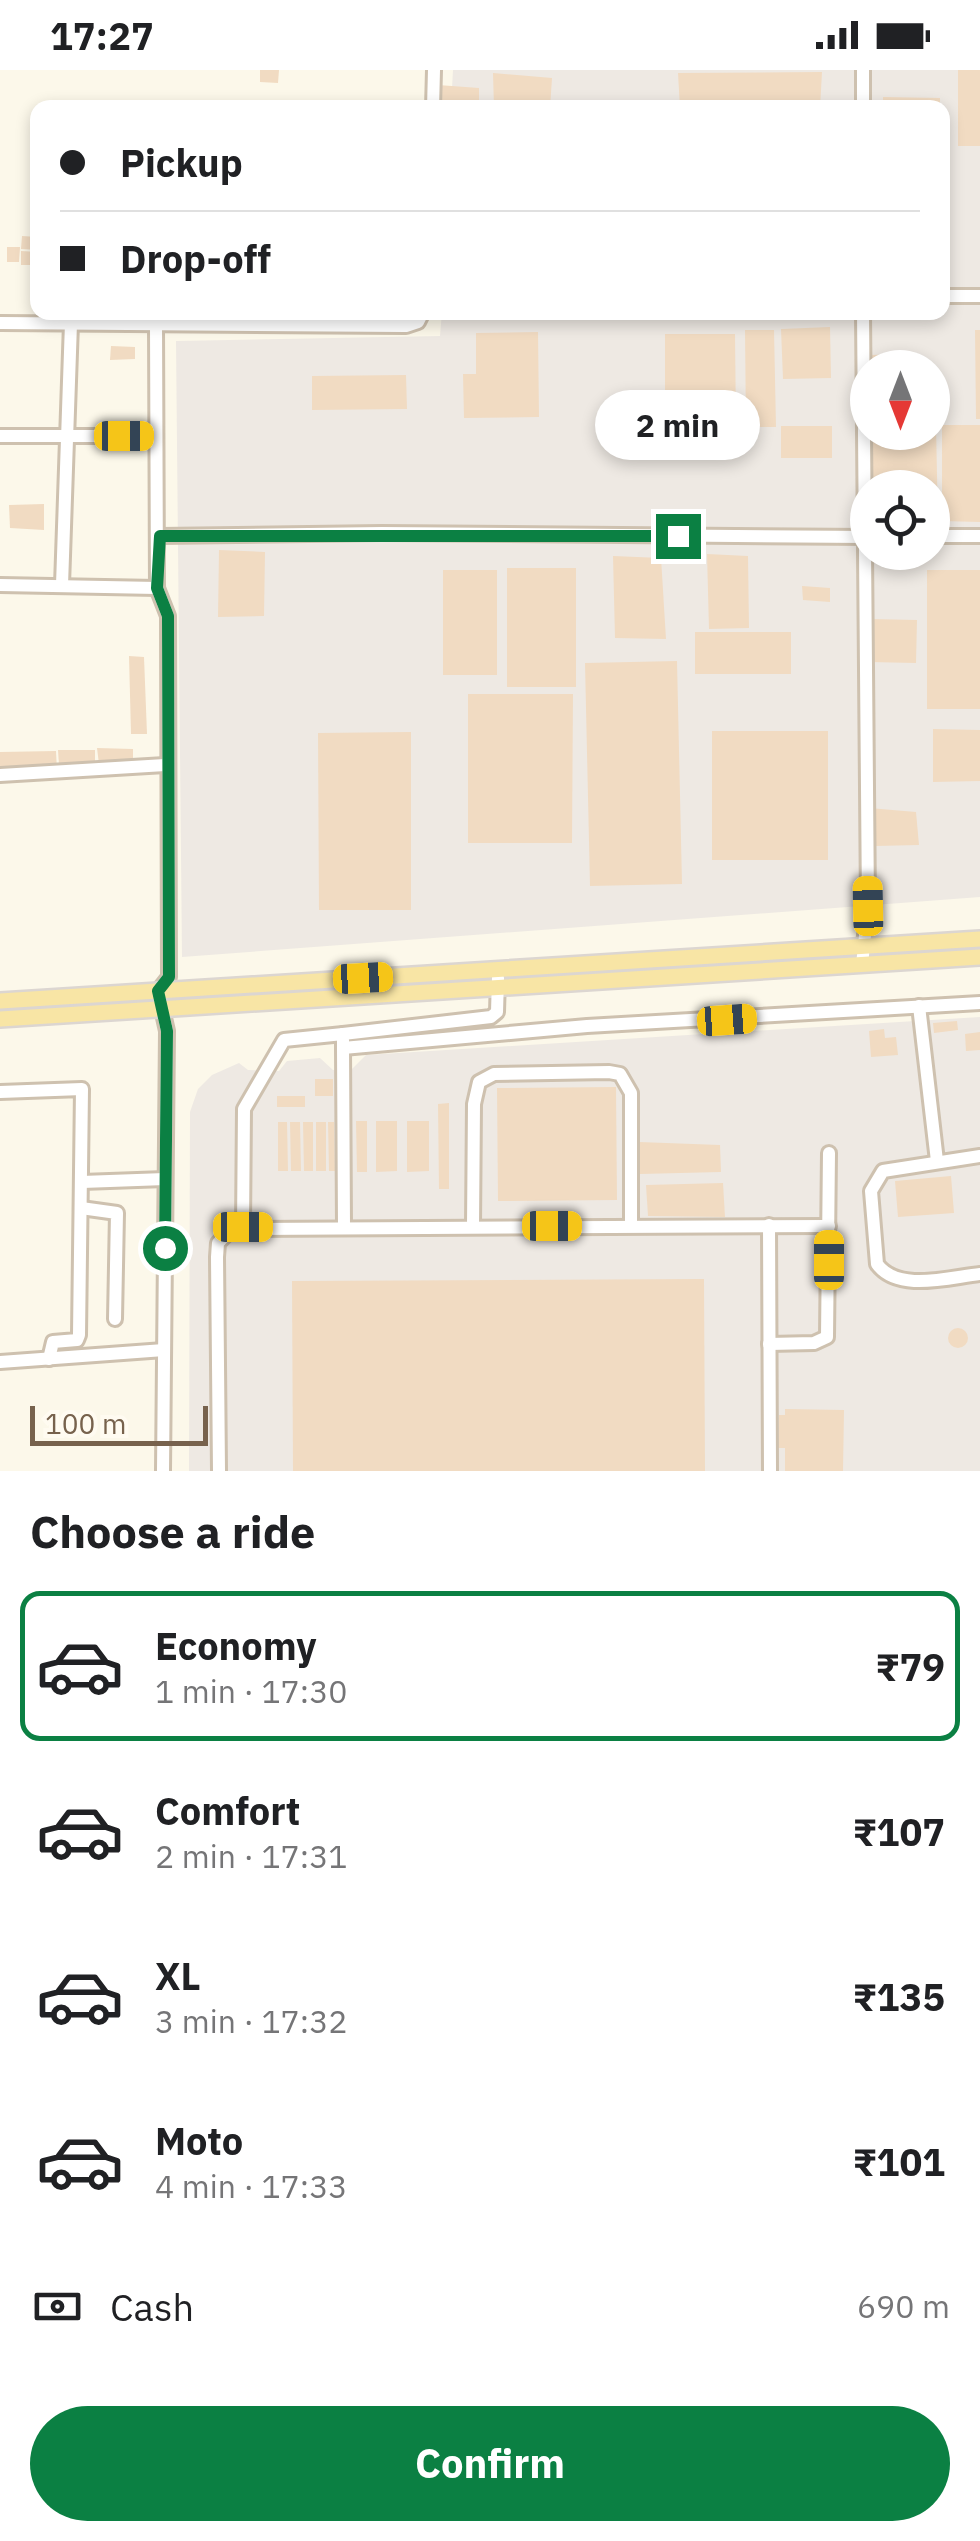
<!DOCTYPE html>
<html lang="en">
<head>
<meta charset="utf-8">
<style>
	:root { --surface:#fff; --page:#f2f2f2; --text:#202124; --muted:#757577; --line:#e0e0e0; --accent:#0b8043 }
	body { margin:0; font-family:"IBM Plex Sans",sans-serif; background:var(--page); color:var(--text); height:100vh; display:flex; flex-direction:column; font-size:38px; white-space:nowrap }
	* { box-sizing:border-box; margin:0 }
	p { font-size:32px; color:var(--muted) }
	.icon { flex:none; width:55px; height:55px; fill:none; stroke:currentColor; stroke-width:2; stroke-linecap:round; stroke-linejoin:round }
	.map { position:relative; height:1401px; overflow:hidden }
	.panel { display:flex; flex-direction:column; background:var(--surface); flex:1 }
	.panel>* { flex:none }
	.hud { position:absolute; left:30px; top:30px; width:920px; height:220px; border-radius:20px; box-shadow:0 5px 15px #0003; display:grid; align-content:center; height:220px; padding:0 30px; background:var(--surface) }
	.needle { width:65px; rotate:180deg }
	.tools { position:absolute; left:850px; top:280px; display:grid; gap:20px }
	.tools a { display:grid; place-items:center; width:100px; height:100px; border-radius:50%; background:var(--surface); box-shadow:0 5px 15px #0003; font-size:50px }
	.scale { position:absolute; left:30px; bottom:25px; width:178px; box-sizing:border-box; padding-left:10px; border:5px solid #77624d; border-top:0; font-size:28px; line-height:35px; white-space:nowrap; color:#77624d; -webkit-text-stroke:8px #fffbf1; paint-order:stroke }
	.end { position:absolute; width:45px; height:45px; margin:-22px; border:12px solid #0b8043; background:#fff; box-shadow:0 0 0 5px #fff }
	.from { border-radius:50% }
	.bubble { position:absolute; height:70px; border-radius:35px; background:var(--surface); box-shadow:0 5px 15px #0003; font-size:32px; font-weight:700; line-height:70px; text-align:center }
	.car { position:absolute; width:30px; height:60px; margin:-30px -15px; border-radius:12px; box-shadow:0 0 8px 2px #0007; background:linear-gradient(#f5c518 24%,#345 0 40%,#f5c518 0 76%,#345 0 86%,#f5c518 0) }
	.hud b { display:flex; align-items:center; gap:35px; height:95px; font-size:38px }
	.hud b+b { border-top:2px solid var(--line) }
	.hud i { width:25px; height:25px; background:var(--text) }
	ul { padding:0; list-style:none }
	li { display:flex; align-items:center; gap:30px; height:150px; margin:0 20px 15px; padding:0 10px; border:5px solid transparent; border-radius:20px }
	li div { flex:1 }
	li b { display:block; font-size:38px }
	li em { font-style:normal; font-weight:700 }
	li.active { border-color:var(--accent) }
	li>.icon { width:90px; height:90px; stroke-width:1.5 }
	h2 { padding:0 30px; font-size:45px; line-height:120px }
	.pay { display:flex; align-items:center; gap:25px; height:110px; padding:0 30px; font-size:38px }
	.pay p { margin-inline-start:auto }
	.action { display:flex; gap:20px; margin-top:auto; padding:20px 30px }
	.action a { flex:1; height:115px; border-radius:60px; background:var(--accent); color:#fff; font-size:40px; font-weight:700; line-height:115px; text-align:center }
	.status { display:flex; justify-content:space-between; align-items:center; height:70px; padding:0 50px; background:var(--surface); direction:ltr }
	.status svg { height:28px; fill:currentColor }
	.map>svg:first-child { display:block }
</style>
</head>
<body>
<div class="status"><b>17:27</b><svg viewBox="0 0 49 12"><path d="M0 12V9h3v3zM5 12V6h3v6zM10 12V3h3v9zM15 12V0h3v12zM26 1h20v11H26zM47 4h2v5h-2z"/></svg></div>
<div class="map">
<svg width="980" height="1401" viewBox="0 0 980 1401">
	<rect width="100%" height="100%" fill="#fcf8ea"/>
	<!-- industrial -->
	<g fill="#eee9e3" fill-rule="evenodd">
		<path d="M 453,0 L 980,0 L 980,827 L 182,887 L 176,271 L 440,266 L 442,242 L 942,242 L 942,38 L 451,37 ZM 868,298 L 932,298 L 932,362 L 868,362 ZM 868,418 L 932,418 L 932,482 L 868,482 Z"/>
		<path d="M 980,947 L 980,1401 L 189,1401 L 190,1042 L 198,1019 L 212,1005 L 239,993 L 248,1000 L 279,1001 L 287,991 L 320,988 L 333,1000 L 351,1000 L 366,985 Z"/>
	</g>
	<!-- building -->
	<g fill="#f1dbc2">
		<path d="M 260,0 L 279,0 L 278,13 L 260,12 Z"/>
		<rect x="958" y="0" width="22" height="76"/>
		<path d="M 822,2 L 820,38 L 680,38 L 678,3 Z"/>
		<path d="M 493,3 L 552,8 L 550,38 L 494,38 Z"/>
		<path d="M 438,15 L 479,18 L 479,38 L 439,38 Z"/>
		<path d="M 883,27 L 940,28 L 940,38 L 883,38 Z"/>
		<path d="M 22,166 L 38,167 L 38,180 L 21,179 Z"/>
		<path d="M 7,177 L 20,177 L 19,192 L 7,192 Z"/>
		<path d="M 21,181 L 38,182 L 38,195 L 21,195 Z"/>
		<path d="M 830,257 L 831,308 L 783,309 L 781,259 Z"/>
		<path d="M 745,260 L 774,260 L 776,357 L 746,357 Z"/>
		<path d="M 975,260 L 980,260 L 980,349 L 976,349 Z"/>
		<path d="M 538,262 L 539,347 L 464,348 L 463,304 L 476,304 L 476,263 Z"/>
		<path d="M 665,264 L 735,264 L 736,356 L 665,356 Z"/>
		<path d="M 111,276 L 135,277 L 135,289 L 110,290 Z"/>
		<path d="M 918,284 L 918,298 L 869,298 L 868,285 Z"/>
		<path d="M 406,305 L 407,339 L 312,340 L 312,306 Z"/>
		<path d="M 932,355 L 936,355 L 938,455 L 932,455 L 932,418 L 873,418 L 872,362 L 932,362 Z"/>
		<path d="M 942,355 L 980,355 L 980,452 L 942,451 Z"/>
		<rect x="781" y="356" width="51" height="32"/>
		<path d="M 44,434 L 44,460 L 10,458 L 9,435 Z"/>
		<path d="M 219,480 L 265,482 L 264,546 L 218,547 Z"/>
		<path d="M 707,484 L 748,486 L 749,558 L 709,559 Z"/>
		<path d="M 613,486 L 661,488 L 666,569 L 615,568 Z"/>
		<rect x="507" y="498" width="69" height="119"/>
		<rect x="443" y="500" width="54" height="105"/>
		<rect x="927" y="500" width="53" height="139"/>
		<path d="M 802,516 L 830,518 L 830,532 L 803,530 Z"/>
		<path d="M 870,549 L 917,550 L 916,593 L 869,592 Z"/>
		<rect x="695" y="562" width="96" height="42"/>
		<path d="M 129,586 L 144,587 L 147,664 L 131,664 Z"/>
		<path d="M 677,591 L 682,814 L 590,816 L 585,593 Z"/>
		<path d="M 468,624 L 573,624 L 572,773 L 468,773 Z"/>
		<path d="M 933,659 L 980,660 L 980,711 L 933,712 Z"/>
		<rect x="712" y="661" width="116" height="129"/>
		<path d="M 411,662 L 411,840 L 319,840 L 318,663 Z"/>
		<path d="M 97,678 L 133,679 L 133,694 L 99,694 Z"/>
		<path d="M 58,680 L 95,680 L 95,694 L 59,695 Z"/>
		<path d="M 56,681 L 57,701 L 0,701 L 0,682 Z"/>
		<path d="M 869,738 L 916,742 L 919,775 L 875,776 Z"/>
		<path d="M 957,951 L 958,960 L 934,963 L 933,953 Z"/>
		<path d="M 884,959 L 885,968 L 896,967 L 898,985 L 871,987 L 869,961 Z"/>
		<path d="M 980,962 L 980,980 L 966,981 L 965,964 Z"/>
		<rect x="315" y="1009" width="18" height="17"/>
		<path d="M 616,1017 L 617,1130 L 498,1131 L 497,1018 Z"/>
		<rect x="277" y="1026" width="28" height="11"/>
		<path d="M 449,1033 L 449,1119 L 439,1119 L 438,1034 Z"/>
		<path d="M 356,1051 L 367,1051 L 367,1102 L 357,1102 Z"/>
		<path d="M 376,1051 L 397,1051 L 397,1101 L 376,1102 Z"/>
		<path d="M 407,1051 L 429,1051 L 429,1101 L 407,1102 Z"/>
		<path d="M 278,1052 L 287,1052 L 288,1101 L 278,1101 Z"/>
		<path d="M 290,1052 L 300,1052 L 301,1101 L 291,1101 Z"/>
		<path d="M 303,1052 L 313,1052 L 313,1101 L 304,1101 Z"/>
		<rect x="316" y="1052" width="10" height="49"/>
		<path d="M 328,1052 L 334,1052 L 335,1101 L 329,1101 Z"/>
		<path d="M 639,1072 L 720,1075 L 721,1102 L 640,1104 Z"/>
		<path d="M 951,1106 L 954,1143 L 898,1147 L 895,1111 Z"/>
		<path d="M 723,1113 L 725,1147 L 648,1146 L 646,1115 Z"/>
		<path d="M 704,1209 L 705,1401 L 293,1401 L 292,1211 Z"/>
		<circle cx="958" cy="1268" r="10"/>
		<path d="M 785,1339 L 844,1340 L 843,1401 L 785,1401 L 785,1378 L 778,1378 L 779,1345 L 785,1345 Z"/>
	</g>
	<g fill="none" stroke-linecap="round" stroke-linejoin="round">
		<!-- minor casing -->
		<g stroke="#cec1af" stroke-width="18">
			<g id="minor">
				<path d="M 433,38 L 434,0"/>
				<path d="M 863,38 L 863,0"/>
				<path d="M 942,226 L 980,226"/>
				<path d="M 0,253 L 406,256 L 418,252 L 423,242"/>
				<path d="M 156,255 L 157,518 L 168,546 L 169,907 L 158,921 L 167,961 L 163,1401"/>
				<path d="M 0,366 L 155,366"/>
				<path d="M 160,466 L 382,463 L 868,467"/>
				<path d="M 932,466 L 980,466"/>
				<path d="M 0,515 L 157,518"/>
				<path d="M 62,515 L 71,253"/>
				<path d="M 0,705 L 165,695"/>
				<path d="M 862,895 L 868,836 L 863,242"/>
				<path d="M 498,908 L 497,942 L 491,947 L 343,964 L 343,978 L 587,956 L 980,933"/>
				<path d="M 919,936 L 937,1091"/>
				<path d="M 343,978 L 344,1157"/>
				<path d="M 0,1022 L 82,1019 L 79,1265 L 77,1270 L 53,1272 L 49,1289"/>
				<path d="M 980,1086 L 883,1101 L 871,1121 L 877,1194 C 898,1223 950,1207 980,1204"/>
				<path d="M 82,1112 L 165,1109"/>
				<path d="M 81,1138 L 117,1143 L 115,1249"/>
				<path d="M 769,1155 L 770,1401"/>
				<path d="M 473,1156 L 474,1034 L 479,1012 L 494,1004 L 609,1002 L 620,1004 L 631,1023 L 631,1156"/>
				<path d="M 243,1157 L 244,1039 L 284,970 L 343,964"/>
				<path d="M 769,1274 L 814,1273 L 827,1267 L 829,1083"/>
				<path d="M 0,1292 L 164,1280"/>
				<path d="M 219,1401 L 217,1187 L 218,1173 L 232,1159 L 829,1156"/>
			</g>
		</g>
		<!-- major casing -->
		<g stroke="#dcd6d1" stroke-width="20">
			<g id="major">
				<path d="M 0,931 L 980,869"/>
				<path d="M 0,949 L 980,887"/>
			</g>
		</g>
		<!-- minor -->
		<use href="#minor" stroke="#fff" stroke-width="12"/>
		<!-- major -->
		<use href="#major" stroke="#f8e5a5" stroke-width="15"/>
	</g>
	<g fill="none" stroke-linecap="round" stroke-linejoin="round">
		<!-- route -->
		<path stroke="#0b8043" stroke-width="12" d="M 165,1178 L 167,961 L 158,921 L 169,907 L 168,546 L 157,518 L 160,466 L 678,466"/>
	</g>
</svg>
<div class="tools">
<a><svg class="needle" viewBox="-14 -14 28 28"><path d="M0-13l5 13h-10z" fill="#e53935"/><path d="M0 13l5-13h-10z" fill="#757577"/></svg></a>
<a><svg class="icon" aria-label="locate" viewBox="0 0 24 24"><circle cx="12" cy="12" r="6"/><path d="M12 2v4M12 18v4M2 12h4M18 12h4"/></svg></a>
</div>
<div class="scale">100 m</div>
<i class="end from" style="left:165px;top:1178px"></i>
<i class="end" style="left:678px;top:466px"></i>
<div class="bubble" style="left:595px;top:320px;width:165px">2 min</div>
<i class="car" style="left:124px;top:366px;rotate:90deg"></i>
<i class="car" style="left:868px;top:836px;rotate:359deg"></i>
<i class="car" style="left:363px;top:908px;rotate:87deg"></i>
<i class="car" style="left:727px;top:950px;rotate:86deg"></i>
<i class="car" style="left:552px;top:1156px;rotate:90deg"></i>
<i class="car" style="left:243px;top:1157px;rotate:90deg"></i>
<i class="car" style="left:829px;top:1190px;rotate:0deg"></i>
<div class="hud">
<b><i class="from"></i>Pickup</b>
<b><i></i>Drop-off</b>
</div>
</div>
<section class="panel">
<h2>Choose a ride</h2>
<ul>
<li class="active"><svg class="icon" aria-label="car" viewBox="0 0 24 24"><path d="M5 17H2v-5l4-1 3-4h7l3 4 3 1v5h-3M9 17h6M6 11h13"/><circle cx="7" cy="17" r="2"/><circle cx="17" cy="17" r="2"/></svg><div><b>Economy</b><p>1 min · 17:30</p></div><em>₹79</em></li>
<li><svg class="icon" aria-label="car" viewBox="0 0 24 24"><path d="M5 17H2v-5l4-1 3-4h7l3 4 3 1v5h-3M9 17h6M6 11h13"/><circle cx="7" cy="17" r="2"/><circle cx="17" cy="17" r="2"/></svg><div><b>Comfort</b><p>2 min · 17:31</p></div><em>₹107</em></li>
<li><svg class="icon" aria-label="car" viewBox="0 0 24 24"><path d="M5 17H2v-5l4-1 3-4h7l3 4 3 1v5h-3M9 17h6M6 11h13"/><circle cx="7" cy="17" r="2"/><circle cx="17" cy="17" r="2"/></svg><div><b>XL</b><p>3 min · 17:32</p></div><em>₹135</em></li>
<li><svg class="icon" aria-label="car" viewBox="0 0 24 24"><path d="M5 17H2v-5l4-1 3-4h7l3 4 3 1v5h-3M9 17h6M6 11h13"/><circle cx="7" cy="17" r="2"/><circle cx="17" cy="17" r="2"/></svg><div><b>Moto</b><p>4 min · 17:33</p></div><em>₹101</em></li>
</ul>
<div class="pay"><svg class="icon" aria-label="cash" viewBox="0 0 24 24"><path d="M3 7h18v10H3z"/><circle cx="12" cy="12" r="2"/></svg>Cash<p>690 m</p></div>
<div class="action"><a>Confirm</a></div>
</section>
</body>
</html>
